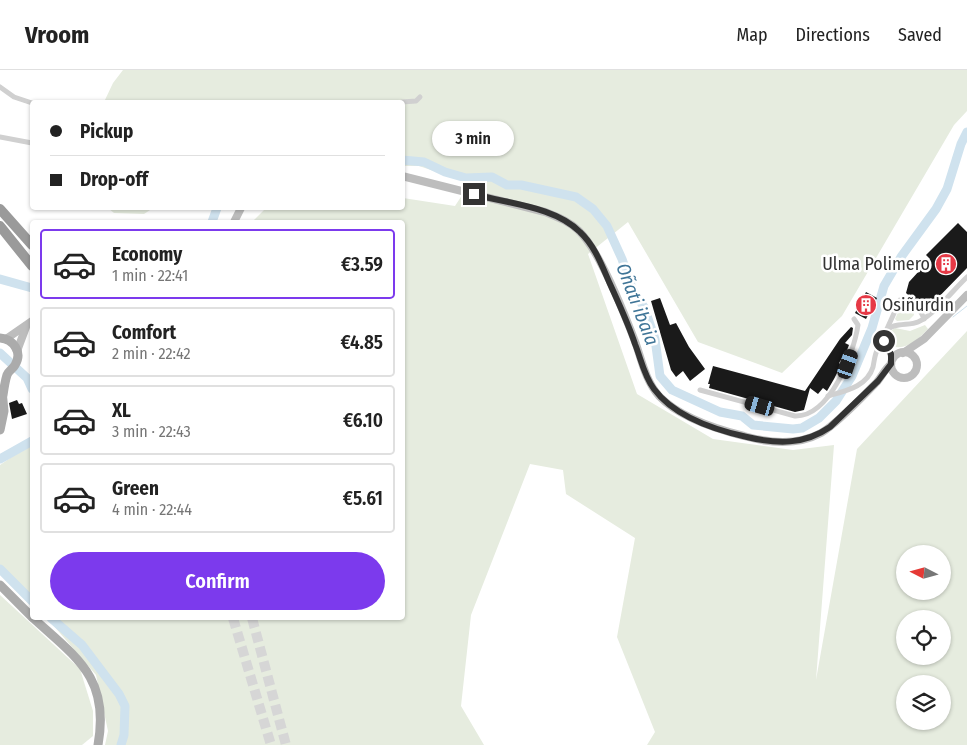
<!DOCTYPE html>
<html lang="en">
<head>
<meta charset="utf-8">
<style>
	:root { --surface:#fff; --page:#f6f6f6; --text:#222; --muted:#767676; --line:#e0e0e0; --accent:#7c3aed }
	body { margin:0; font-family:"Fira Sans Condensed",sans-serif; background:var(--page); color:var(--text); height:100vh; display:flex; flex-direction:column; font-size:19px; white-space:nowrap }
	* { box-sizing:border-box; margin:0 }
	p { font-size:16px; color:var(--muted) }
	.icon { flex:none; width:28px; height:28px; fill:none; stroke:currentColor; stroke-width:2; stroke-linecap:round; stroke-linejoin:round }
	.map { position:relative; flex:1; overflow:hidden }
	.drawer { position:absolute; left:30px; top:150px; width:375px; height:400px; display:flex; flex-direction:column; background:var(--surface); border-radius:5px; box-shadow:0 1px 4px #0004 }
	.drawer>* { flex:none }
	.hud { position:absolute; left:30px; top:30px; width:375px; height:110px; border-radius:5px; box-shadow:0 1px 4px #0004; display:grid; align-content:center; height:110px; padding:0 20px; background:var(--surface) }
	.needle { width:32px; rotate:276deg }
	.tools { position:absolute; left:896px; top:475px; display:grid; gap:10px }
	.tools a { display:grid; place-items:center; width:55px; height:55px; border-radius:50%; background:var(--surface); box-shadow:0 1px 4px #0004; font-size:25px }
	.end { position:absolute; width:22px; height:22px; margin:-11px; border:6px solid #333; background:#fff; box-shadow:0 0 0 2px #fff }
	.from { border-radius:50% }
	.bubble { position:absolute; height:35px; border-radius:18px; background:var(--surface); box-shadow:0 1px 4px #0004; font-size:16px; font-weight:600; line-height:35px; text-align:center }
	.car { position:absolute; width:15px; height:30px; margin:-15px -8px; border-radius:6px; box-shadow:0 0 4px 1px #0007; background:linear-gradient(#222 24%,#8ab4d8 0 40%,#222 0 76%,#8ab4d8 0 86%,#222 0) }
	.hud b { display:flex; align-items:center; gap:18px; height:48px; font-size:19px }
	.hud b+b { border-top:1px solid var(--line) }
	.hud i { width:12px; height:12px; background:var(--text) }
	ul { padding:9px 0 0; list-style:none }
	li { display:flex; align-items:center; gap:15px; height:70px; margin:0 10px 8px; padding:0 10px; border:2px solid var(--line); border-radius:5px }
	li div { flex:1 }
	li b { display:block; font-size:19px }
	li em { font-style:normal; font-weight:600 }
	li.on { border-color:var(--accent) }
	li>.icon { width:45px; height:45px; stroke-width:1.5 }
	.action { display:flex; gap:10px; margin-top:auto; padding:10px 20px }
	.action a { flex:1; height:58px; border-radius:30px; background:var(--accent); color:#fff; font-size:20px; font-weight:600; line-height:58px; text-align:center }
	header { display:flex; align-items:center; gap:30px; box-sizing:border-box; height:70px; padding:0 25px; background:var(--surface); border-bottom:1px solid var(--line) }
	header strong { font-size:24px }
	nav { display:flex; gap:28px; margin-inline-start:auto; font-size:18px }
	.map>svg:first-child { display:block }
</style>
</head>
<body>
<header>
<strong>Vroom</strong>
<nav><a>Map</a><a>Directions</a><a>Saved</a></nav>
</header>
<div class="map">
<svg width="967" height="675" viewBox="0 0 967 675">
	<rect width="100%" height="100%" fill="#fff"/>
	<!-- green -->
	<g fill="#e6ecdf" fill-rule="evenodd">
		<path d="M 123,0 L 967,0 L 967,41 L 954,55 L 842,246 L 782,303 L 698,272 L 628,152 L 588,184 L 637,324 L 713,369 L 793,380 L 834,375 L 816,610 L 857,379 L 967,261 L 967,675 L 647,675 L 655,662 L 617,567 L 635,468 L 566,424 L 563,400 L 530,394 L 471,545 L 461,636 L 484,675 L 105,675 L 108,661 L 96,605 L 47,548 L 402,548 L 402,152 L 252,152 L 266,138 L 402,138 L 403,128 L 455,136 L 470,113 L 419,96 L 403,96 L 402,32 L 104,32 L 113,13 ZM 905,484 L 942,484 L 942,521 L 905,521 ZM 905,549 L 942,549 L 942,586 L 905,586 ZM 905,614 L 942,614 L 942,651 L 905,651 Z"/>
		<path d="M 108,138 L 153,138 L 144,144 L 114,143 Z"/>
		<path d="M 906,235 L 913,239 L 914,245 L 909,250 L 897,251 L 895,249 L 900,238 Z"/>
		<path d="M 925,255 L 928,259 C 918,269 907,281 891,276 L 887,271 L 889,262 L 895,258 L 910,261 Z"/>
		<path d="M 32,373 L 32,531 L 0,495 L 0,395 Z"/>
		<path d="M 0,525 L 80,599 L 93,641 L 93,666 L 82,675 L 0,675 Z"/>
	</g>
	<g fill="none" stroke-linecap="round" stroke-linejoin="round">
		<!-- stream -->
		<path stroke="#cfe2ee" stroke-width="1" d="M 953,247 L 967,236"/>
		<!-- river -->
		<g stroke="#cfe2ee" stroke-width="9">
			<path d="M 402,90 L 424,92 L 445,102 L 466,108 L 492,107 L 507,115 L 521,115 L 576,127 L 593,139 L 607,156 L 622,189 L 633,221 L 644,237 L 655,269 L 660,306 L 672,320 L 720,342 L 742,346 L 753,355 L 793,359 L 802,358 L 819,348 L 836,331 L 852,306 L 872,258 L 884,216 L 901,187 L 936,139 L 947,119 L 961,74 L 967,62"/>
			<path d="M 212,152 L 217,138"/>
			<path d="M 0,209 L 32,218"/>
			<path d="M 0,283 L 27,308 L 32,319"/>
			<path d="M 0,389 L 32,371"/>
			<path d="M 0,499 L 32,531"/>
			<path d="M 51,548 L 82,575 L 119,624 L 125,636 L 124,665 L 121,675"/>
		</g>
	</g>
	<!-- building -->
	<g fill="#1a1a1a">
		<path d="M 958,153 L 967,162 L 967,198 L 927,239 L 924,239 L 906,223 L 909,212 L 930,189 L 926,185 Z"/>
		<path d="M 866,222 L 877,228 L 866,249 L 855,243 Z"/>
		<path d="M 660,228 L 670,255 L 676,253 L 689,277 L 705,299 L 690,311 L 683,301 L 676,307 L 671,300 L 651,231 Z"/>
		<path d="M 851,257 L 853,258 L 852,265 L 845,273 L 849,275 L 847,280 L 839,293 L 841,295 L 834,309 L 827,321 L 823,318 L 818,324 L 810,318 L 804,340 L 795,342 L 709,318 L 710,314 L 708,314 L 713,296 L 805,321 L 840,269 Z"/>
		<path d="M 17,330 L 19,334 L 22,333 L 27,344 L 12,349 L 9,333 Z"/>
	</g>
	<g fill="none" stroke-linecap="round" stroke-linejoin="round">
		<!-- motorway-tunnel -->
		<g stroke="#d6d6d6" stroke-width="10" stroke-dasharray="10 5" stroke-linecap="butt">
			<path d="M 233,548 L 271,675"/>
			<path d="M 252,548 L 286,675"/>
		</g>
		<!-- minor -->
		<g stroke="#d0d0d0" stroke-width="5">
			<path d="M 0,17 L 14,27 L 32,33"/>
			<path d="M 402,32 L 416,31 L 420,27"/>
			<path d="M 0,67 L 32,73"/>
			<path d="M 886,261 L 900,230 C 912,230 920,238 924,249"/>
			<path d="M 892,291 C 890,281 880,271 886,262 C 891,252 909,256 918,252 C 935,244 953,220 967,207"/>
			<path d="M 700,320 L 795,346 C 830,347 854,283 858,255 L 854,249"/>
			<path d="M 828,326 C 845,321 867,317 873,297 C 875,287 875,279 884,272"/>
		</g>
		<!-- secondary -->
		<g stroke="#bdbdbd" stroke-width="8">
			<path d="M 402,106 L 545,142 C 557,147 569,151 578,160 C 600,180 625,245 636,274 C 642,292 646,311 659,326 C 679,347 716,359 744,366 C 769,373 797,376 821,363 C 838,353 863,326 877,312 C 882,306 885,299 891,294"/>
			<path d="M 234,152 L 241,138"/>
			<path d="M 6,269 L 32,251"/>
			<path d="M 17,281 L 26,257"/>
			<circle cx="904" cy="295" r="13"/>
			<path d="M 903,283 L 924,269 L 967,225"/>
		</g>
		<!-- primary -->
		<g stroke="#ababab" stroke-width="9">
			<path d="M 0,268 C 13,269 23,282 15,295 C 13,299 9,300 7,305 C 5,311 4,318 3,325"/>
			<path d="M 0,360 L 4,341 L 2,321"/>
			<path d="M 0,515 L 32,547"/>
			<path d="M 33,548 C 77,588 110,608 98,675"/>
		</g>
		<!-- motorway -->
		<g stroke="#9a9a9a" stroke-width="10">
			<path d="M 0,139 L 32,175"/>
			<path d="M 0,156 L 32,196"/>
		</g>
	</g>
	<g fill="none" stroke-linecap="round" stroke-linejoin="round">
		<!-- route -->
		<path stroke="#333" stroke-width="6" d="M 474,124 C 508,134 554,136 580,162 C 595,176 602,196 610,214 C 619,234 628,253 635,274 C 641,289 644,306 654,319 C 674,346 715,360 747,367 C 777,374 804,375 830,357 L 878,311 L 891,294 L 891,284 L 884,271"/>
	</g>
	<!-- icons -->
	<defs>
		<g id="building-disc" transform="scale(1.125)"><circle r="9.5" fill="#e63946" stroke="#fff"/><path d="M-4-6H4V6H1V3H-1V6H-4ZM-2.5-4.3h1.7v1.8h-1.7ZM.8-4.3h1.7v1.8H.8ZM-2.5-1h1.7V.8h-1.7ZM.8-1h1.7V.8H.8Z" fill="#fff"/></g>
	</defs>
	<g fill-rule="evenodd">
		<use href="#building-disc" x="946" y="194"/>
		<use href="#building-disc" x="866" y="235"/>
	</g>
	<g text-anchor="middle" stroke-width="5" stroke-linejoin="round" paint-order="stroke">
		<!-- poi labels -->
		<g font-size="18" fill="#333" stroke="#fff" text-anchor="end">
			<text x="930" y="200">Ulma Polimero</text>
			<text x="882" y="241" text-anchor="start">Osiñurdin</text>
		</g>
		<!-- water labels -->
		<g font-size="19" font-style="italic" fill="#3f7597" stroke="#fff">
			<text transform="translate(638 234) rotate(69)" y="7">Oñati ibaia</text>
		</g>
	</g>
</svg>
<div class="tools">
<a><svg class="needle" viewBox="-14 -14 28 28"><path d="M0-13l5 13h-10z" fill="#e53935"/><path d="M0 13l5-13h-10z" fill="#767676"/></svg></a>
<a><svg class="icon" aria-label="locate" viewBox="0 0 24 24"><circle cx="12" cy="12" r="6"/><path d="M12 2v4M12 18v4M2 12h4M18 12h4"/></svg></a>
<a><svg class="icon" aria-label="layers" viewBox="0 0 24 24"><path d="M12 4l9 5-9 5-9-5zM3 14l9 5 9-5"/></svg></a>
</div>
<i class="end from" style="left:884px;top:271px"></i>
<i class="end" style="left:474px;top:124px"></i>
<div class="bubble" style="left:432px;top:51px;width:82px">3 min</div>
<i class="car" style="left:848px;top:294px;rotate:19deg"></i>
<i class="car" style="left:760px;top:336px;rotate:286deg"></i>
<div class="hud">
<b><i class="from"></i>Pickup</b>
<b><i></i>Drop-off</b>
</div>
<section class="drawer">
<ul>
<li class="on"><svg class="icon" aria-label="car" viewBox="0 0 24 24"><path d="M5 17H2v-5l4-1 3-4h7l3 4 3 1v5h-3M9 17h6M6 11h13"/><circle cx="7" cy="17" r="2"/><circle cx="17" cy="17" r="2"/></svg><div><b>Economy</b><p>1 min · 22:41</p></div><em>€3.59</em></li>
<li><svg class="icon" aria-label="car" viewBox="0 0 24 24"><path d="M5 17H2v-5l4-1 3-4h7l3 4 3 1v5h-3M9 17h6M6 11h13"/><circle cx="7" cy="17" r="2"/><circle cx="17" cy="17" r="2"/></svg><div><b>Comfort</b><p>2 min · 22:42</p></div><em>€4.85</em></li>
<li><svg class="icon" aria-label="car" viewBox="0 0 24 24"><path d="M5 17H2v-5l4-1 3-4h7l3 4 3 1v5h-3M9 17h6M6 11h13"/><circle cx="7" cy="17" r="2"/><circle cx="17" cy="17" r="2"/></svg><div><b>XL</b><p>3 min · 22:43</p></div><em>€6.10</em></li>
<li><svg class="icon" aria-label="car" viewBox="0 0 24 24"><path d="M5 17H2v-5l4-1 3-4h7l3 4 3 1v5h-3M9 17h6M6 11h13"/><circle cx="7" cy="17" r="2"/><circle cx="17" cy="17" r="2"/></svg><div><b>Green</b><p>4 min · 22:44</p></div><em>€5.61</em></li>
</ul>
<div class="action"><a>Confirm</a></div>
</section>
</div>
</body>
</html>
